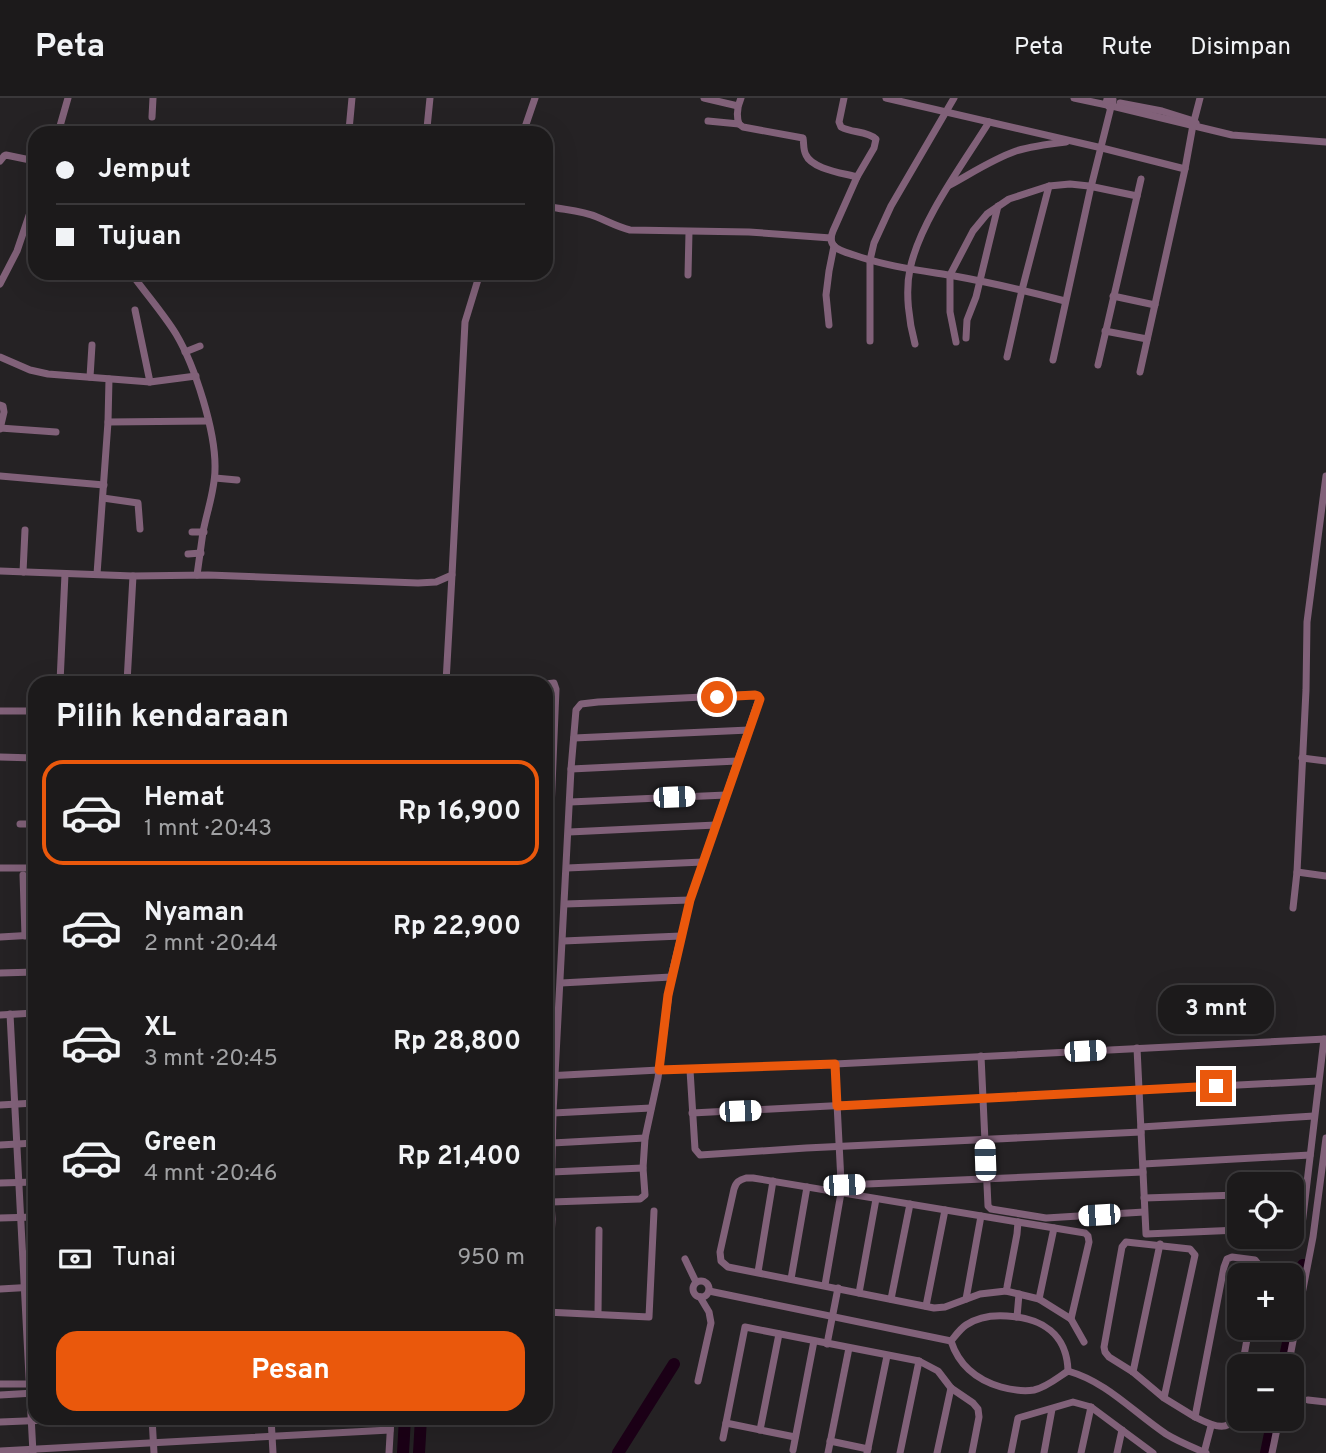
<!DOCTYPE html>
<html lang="id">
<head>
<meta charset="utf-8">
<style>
	:root { --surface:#1c1a1b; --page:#252324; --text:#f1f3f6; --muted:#a0a1a3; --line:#3a383a; --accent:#ea580c }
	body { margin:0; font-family:Overpass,sans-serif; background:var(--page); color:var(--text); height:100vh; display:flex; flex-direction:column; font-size:26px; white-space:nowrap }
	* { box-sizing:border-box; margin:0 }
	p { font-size:23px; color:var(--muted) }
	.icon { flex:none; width:38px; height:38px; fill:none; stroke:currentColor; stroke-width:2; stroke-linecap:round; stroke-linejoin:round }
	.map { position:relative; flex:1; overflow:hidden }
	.details { position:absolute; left:28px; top:578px; width:525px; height:749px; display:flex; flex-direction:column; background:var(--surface); border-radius:21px; box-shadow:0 7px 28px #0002,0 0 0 2px var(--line) }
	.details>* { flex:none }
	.guide { position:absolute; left:28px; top:28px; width:525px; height:154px; border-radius:21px; box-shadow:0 7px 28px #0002,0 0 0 2px var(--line); display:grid; align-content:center; height:154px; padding:0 28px; background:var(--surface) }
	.buttons { position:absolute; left:1227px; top:1074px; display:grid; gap:14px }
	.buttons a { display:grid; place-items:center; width:77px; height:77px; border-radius:14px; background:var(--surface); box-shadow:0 7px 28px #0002,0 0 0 2px var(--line); font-size:35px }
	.end { position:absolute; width:32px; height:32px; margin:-16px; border:9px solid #ea580c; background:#fff; box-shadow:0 0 0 4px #fff }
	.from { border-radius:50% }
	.bubble { position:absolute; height:49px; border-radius:21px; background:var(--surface); box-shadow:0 7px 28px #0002,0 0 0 2px var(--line); font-size:23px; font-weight:700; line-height:49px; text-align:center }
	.car { position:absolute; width:21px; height:42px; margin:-21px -10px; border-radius:9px; box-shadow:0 0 5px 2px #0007; background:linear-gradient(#fff 24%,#345 0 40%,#fff 0 76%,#345 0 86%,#fff 0) }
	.guide b { display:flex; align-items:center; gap:24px; height:66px; font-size:26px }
	.guide b+b { border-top:2px solid var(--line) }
	.guide i { width:18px; height:18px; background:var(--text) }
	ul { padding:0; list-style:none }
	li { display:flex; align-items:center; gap:21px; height:105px; margin:0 14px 10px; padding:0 14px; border:4px solid transparent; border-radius:21px }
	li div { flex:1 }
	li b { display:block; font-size:26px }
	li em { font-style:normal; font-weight:700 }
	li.on { border-color:var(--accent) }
	li>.icon { width:63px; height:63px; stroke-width:1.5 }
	h2 { padding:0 28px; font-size:32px; line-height:84px }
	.pay { display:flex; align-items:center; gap:18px; height:77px; padding:0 28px; font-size:26px }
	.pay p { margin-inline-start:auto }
	.cta { display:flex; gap:14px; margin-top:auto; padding:14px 28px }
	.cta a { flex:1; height:80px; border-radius:21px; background:var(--accent); color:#fff; font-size:28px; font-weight:700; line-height:80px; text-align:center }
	header { display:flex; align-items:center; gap:42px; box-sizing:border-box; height:98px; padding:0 35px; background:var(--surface); border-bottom:2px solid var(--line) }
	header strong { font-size:33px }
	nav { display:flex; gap:38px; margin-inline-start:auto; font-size:24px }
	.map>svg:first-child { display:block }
</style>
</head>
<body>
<header>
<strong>Peta</strong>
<nav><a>Peta</a><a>Rute</a><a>Disimpan</a></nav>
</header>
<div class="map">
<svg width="1326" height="1355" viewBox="0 0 1326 1355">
	<rect width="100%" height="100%" fill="#252224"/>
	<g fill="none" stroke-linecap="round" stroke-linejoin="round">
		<!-- river -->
		<g stroke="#1b0016" stroke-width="12">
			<path d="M 1292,1227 L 1303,1167"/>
			<path d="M 1283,1269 L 1291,1230"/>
			<path d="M 403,1355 L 405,1320"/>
			<path d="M 419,1355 L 421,1320"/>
			<path d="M 618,1355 L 674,1266"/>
			<path d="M 1266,1355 L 1273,1321"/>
		</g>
		<!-- minor -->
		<g stroke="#816179" stroke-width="7">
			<path d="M 352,0 L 349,32 L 384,35"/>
			<path d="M 704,0 L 738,8"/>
			<path d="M 741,0 C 737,9 736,17 739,26 L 743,29 L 803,40 C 804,45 803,52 806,57 C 812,71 843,75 857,79"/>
			<path d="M 844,0 L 839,24 L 841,29 C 852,35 867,33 876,41 L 874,50 L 857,79 L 833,133 C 831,138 830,144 834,148 C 839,153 848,155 854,157 C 885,168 917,172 949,177 C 988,184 1027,193 1065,203"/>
			<path d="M 886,0 L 1102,50 L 1185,71"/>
			<path d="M 1074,0 L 1107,7"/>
			<path d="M 1120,5 L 1162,13 L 1194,23 L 1196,25"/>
			<path d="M 1112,8 L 1113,2 L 1107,1 L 1106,5 L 1109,9 L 1112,8 L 1232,37 L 1326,44"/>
			<path d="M 152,19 L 153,0"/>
			<path d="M 708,23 L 739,26"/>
			<path d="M 58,35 L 68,0"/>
			<path d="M 424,35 L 427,30 L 430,0"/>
			<path d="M 523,35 L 535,0"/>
			<path d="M 0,63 L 4,58 L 6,57 L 35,63"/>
			<path d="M 950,87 C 972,75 993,61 1016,53 C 1032,48 1049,46 1066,44"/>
			<path d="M 546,111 L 551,109 C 566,112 583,113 597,119 C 609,124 618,129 630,132 L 749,134 L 831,140"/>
			<path d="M 131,175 C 146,196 163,215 176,236 C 195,268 216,334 215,371 C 215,392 207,413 203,434 C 201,449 199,463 197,477"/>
			<path d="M 688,177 L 689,134"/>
			<path d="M 0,186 L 17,153 L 35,100"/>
			<path d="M 1113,198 L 1155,207"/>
			<path d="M 135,212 L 150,284"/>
			<path d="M 829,227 L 826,197 L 829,173 L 834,148"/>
			<path d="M 1105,233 L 1147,241"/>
			<path d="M 966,240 L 967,222 L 976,199 L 998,108"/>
			<path d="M 870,243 L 870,162 L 874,145 L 891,108 L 954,0"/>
			<path d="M 956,244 L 950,214 L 950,177 L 973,133 L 987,116 L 1009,101 L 1049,88 L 1070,86 L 1089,88 L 1137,98"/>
			<path d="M 915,246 C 909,224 905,194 910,171 C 920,123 963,66 989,24"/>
			<path d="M 185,254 L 200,248"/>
			<path d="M 0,259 L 30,272 L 48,276 L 150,284 L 196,278"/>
			<path d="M 1007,259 L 1022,192 L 1049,88"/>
			<path d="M 1053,262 L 1090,93 L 1111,9"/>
			<path d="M 1098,267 L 1141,81"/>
			<path d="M 1140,274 L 1185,71 L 1193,27 L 1200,0"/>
			<path d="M 90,279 L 92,247"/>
			<path d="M 0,307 L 3,308 L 4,314 L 0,331"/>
			<path d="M 108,324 L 208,323"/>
			<path d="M 0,330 L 56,334"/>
			<path d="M 0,378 L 104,387"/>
			<path d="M 215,380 L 237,382"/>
			<path d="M 103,400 L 138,405 L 140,431"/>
			<path d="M 192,434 L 204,434"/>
			<path d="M 188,456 L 201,455"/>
			<path d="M 0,473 L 133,478 L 208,477 L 418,485 L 436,484 L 452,477 L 465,224 L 480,175"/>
			<path d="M 23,474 L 25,432"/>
			<path d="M 97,476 L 108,324 L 109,281"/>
			<path d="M 60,584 L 65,476"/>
			<path d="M 127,584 L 133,478"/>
			<path d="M 446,584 L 452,477"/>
			<path d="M 546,586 L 554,585 L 556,591 L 546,833"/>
			<path d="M 745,597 L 757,597 L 759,601 L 690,802 L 671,879 L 658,980 L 645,1040 L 643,1070 L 645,1097 L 640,1101 L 551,1104 L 553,1015 L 571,671 L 576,612 L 581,606 L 598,604 Z"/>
			<path d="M 0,613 L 35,613"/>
			<path d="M 574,640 L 749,632"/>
			<path d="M 0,659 L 35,660"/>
			<path d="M 1302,660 L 1326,663"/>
			<path d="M 571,671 L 737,663"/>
			<path d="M 570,704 L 726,697"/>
			<path d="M 20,726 L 35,726"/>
			<path d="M 569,734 L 716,727"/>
			<path d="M 0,770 L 35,770"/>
			<path d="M 567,770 L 703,764"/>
			<path d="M 1297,774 L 1326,778"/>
			<path d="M 23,777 L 25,838"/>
			<path d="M 565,806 L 690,802"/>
			<path d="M 1293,810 L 1297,774 L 1306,592 L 1307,524 L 1326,378"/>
			<path d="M 0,839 L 35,837"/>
			<path d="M 563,843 L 681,838"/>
			<path d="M 0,875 L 35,874"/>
			<path d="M 561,885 L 671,879"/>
			<path d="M 10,916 L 33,1355"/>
			<path d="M 0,917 L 35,915"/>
			<path d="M 1137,950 L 1146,1136 L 1239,1132"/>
			<path d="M 981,958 L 988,1108 L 991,1111 L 1046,1120 L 1144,1114"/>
			<path d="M 835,966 L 841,1084 L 844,1087 L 1143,1074"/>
			<path d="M 690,972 L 695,1051 L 700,1057 L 806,1050 L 1141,1034"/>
			<path d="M 546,978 L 659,972 L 835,966 L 1326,941"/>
			<path d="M 0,1007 L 35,1005"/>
			<path d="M 553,1015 L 651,1010"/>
			<path d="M 692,1015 L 1318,983"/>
			<path d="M 1141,1029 L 1314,1018"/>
			<path d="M 552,1045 L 645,1040"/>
			<path d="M 0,1047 L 35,1045"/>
			<path d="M 1143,1066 L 1310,1057"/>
			<path d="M 551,1074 L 643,1070"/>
			<path d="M 746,1080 L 753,1080 L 1018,1124 L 1017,1136 L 1007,1189 L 1006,1193 L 980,1196 L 945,1209 L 934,1210 L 728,1169 L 721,1163 L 720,1154 L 734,1091 C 736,1084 739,1082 746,1080 Z"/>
			<path d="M 0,1085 L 35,1084"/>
			<path d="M 1292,1095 L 1305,1094"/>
			<path d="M 1144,1100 L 1239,1097"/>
			<path d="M 0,1120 L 35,1119"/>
			<path d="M 1018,1124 L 1085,1135 L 1088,1138 L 1089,1144 L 1071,1221"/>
			<path d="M 1292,1130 L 1299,1130 L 1302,1127 L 1324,941"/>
			<path d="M 23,1156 L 35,1155"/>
			<path d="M 685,1161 L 696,1184"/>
			<path d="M 758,1174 L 773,1083"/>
			<path d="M 791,1181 L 807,1089"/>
			<circle cx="701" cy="1191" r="8"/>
			<path d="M 825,1187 L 841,1095"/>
			<path d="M 0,1191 L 35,1189"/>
			<path d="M 709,1193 L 951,1243"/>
			<path d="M 1006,1193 L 1039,1201 L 1071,1221 L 1084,1244"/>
			<path d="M 859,1195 L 876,1101"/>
			<path d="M 891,1201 L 910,1106"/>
			<path d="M 966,1201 L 981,1118"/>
			<path d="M 1039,1201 L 1054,1130"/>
			<path d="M 926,1208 L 945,1112"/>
			<path d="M 546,1214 L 649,1219 L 654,1113"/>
			<path d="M 547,1214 L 552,1121 L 551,1104"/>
			<path d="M 598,1216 L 599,1132"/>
			<path d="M 1017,1219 L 1019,1196"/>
			<path d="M 951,1243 C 959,1268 977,1282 1001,1289 C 1012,1292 1023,1294 1034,1292 C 1047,1289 1057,1280 1068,1273 C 1107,1284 1133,1314 1166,1336 C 1179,1344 1192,1349 1206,1355"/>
			<path d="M 951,1243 C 956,1237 960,1231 966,1227 C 978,1219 993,1217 1007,1218 C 1042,1220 1067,1236 1068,1273"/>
			<path d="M 827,1246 L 838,1190"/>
			<path d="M 1242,1269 L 1249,1230"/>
			<path d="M 1288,1269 L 1313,1139 L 1326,1040"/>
			<path d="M 1133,1274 L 1160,1146"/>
			<path d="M 698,1283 L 711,1225 L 709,1214 L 700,1199"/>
			<path d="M 0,1286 L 29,1286"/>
			<path d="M 1239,1286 C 1232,1322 1238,1341 1195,1319 L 1224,1169 L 1227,1161 L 1232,1159 L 1255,1162 L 1259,1167 L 1258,1178"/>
			<path d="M 0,1297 L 35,1295"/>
			<path d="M 1164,1300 L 1195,1157 L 1190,1151 L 1126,1144 L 1122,1149 L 1104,1249 L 1105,1254 L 1109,1259 L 1133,1274 L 1164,1300 L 1195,1319"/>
			<path d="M 1308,1302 L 1326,1304"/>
			<path d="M 152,1320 L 154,1355"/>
			<path d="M 271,1320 L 273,1355"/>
			<path d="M 0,1324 L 100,1320"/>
			<path d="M 726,1325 L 795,1339"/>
			<path d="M 760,1332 L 779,1236"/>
			<path d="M 723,1340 L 745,1229 L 919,1263 L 938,1273 L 951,1290 L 973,1305 L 978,1311 L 979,1319 L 972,1355"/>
			<path d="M 830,1343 L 868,1351"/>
			<path d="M 793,1352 L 814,1243"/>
			<path d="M 0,1353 L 390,1332"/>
			<path d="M 389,1355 L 391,1320"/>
			<path d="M 828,1355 L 849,1250"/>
			<path d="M 867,1355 L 887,1258"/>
			<path d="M 900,1355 L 919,1263"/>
			<path d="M 937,1355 L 951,1290"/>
			<path d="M 1011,1355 L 1018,1320 L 1073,1304 L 1091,1309 L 1153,1355"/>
			<path d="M 1044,1355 L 1052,1311"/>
			<path d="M 1081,1355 L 1091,1309"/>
			<path d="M 1117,1355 L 1122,1332"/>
			<path d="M 1204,1355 L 1211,1328"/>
			<path d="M 1272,1355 L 1279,1321"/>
		</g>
	</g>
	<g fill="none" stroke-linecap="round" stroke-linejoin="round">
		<!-- route -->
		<path stroke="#ea580c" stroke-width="9" d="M 717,599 L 755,597 L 758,598 L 760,601 L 690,802 L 668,897 L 659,972 L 835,966 L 837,1008 L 1216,988"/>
	</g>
</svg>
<div class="buttons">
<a><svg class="icon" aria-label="locate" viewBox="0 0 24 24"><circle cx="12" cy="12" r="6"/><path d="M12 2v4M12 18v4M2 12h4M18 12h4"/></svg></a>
<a>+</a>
<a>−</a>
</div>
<i class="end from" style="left:717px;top:599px"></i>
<i class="end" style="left:1216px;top:988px"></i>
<div class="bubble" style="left:1158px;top:887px;width:116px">3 mnt</div>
<i class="car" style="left:674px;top:699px;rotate:88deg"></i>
<i class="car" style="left:1085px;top:953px;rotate:87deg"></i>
<i class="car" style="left:740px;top:1013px;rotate:88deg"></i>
<i class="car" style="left:985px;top:1062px;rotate:358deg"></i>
<i class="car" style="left:844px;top:1087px;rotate:88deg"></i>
<i class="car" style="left:1099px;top:1117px;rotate:266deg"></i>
<div class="guide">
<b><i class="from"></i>Jemput</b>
<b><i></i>Tujuan</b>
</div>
<section class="details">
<h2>Pilih kendaraan</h2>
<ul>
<li class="on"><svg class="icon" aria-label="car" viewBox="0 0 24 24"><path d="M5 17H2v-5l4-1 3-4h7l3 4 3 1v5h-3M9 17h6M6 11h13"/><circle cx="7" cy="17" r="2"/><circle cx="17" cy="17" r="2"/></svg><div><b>Hemat</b><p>1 mnt · 20:43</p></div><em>Rp 16,900</em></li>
<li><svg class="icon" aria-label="car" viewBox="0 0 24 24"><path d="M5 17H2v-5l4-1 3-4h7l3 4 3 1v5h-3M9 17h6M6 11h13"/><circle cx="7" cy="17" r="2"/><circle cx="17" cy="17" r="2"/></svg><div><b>Nyaman</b><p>2 mnt · 20:44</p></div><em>Rp 22,900</em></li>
<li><svg class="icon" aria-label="car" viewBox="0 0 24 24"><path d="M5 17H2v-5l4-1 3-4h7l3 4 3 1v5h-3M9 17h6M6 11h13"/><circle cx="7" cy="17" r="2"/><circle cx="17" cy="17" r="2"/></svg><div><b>XL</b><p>3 mnt · 20:45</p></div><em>Rp 28,800</em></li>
<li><svg class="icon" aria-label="car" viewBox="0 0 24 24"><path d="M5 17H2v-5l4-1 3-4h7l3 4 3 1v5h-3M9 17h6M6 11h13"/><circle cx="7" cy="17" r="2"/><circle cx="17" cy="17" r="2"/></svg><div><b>Green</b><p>4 mnt · 20:46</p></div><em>Rp 21,400</em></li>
</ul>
<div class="pay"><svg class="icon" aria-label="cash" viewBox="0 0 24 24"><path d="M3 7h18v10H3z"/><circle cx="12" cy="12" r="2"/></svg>Tunai<p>950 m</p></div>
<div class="cta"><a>Pesan</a></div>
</section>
</div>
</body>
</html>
